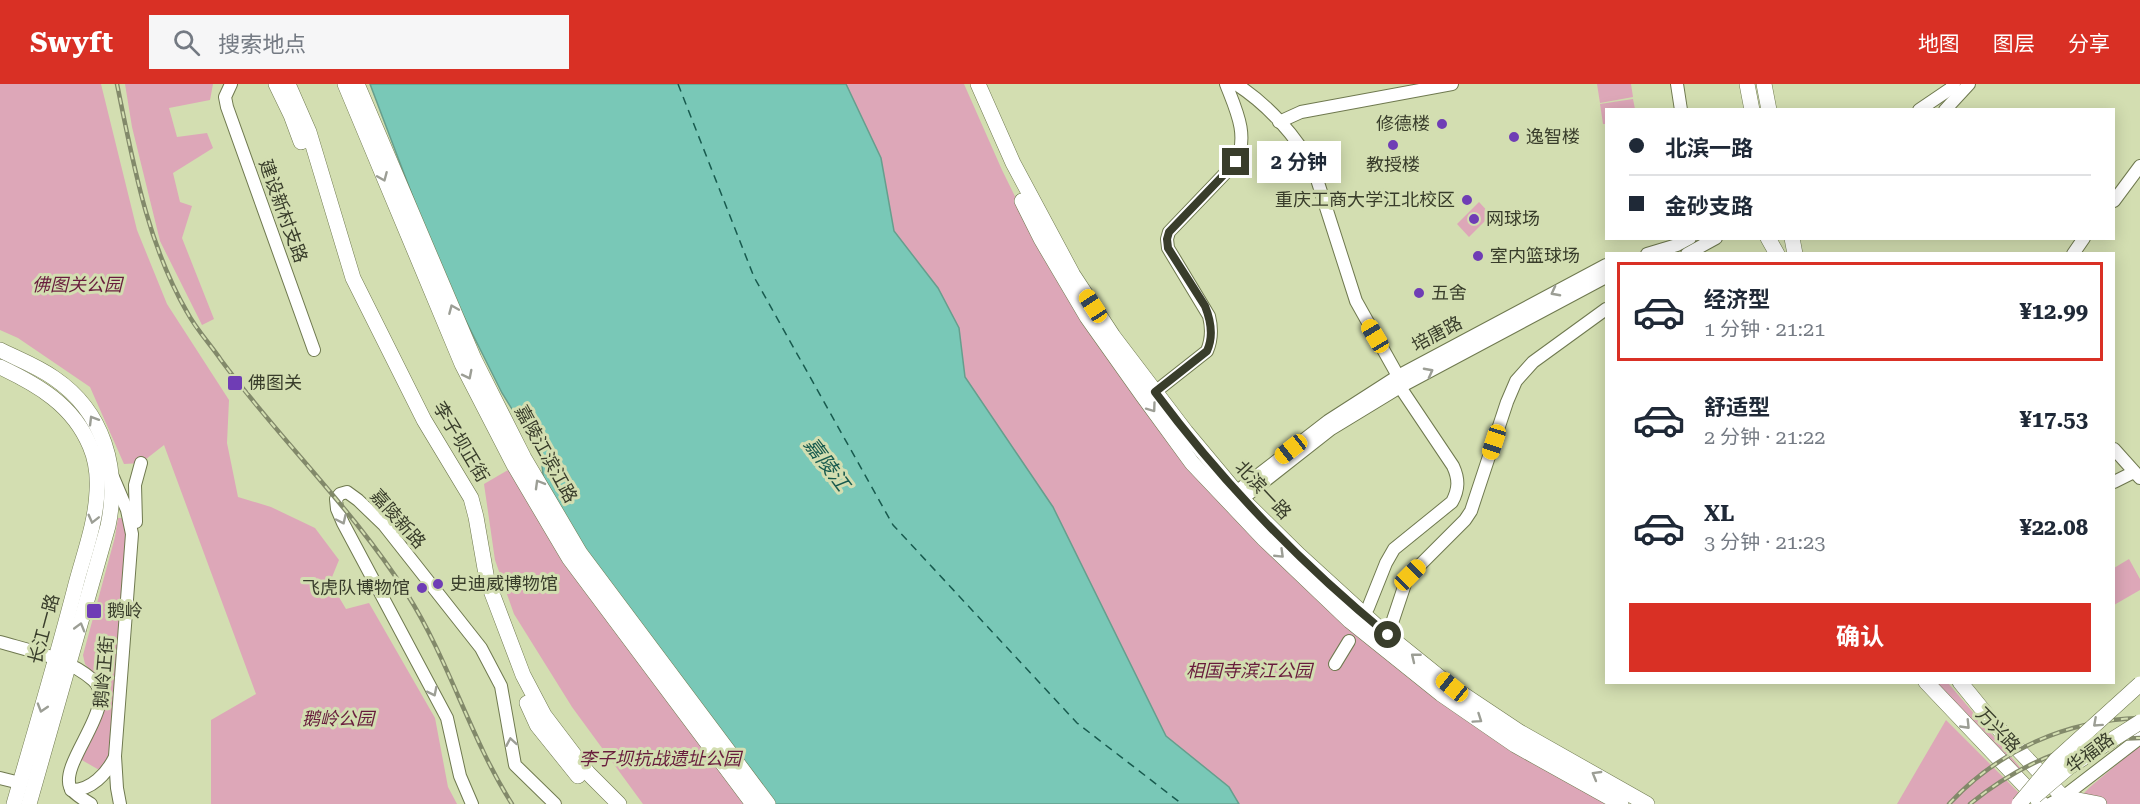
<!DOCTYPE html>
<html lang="zh">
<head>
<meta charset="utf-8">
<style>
	:root { --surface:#fff; --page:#f6f6f7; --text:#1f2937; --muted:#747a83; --line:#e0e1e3; --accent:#d93025 }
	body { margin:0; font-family:"Roboto Serif","Noto Sans SC",serif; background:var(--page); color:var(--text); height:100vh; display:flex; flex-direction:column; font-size:22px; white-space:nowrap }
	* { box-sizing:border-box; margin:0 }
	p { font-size:20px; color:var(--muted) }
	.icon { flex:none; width:33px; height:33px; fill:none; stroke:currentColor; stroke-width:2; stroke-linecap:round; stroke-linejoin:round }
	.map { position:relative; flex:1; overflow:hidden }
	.side { position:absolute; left:1605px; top:168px; width:510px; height:432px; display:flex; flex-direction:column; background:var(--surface); border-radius:0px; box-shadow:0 3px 15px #0003 }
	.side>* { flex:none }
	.banner { position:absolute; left:1605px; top:24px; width:510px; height:132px; border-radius:0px; box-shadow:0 3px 15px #0003; display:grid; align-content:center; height:132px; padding:0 24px; background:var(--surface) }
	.end { position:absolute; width:27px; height:27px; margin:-14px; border:8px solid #393d2b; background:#fff; box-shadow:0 0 0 3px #fff }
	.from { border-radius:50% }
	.bubble { position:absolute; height:42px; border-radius:0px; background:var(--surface); box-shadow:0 3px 15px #0003; font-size:20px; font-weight:700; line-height:42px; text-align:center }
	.car { position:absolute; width:18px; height:36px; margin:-18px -9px; border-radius:8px; box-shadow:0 0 4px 2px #0007; background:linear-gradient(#f5c518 24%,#345 0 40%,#f5c518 0 76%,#345 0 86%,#f5c518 0) }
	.banner b { display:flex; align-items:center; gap:21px; height:57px; font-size:22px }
	.banner b+b { border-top:2px solid var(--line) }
	.banner i { width:15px; height:15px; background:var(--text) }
	ul { padding:10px 0 0; list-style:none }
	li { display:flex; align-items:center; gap:18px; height:99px; margin:0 12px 9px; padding:0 12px; border:3px solid transparent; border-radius:0px }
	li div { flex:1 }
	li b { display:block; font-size:22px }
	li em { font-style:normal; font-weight:700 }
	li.current { border-color:var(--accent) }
	li>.icon { width:54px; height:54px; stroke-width:1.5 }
	.action { display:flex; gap:12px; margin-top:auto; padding:12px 24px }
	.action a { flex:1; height:69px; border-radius:0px; background:var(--accent); color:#fff; font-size:24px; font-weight:700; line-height:69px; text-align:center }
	header { display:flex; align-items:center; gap:36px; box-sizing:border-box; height:84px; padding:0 30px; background:var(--accent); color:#fff }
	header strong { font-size:28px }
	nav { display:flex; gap:33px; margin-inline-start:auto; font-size:21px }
	.search { width:420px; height:54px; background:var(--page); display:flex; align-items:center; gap:15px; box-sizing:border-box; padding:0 21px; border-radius:0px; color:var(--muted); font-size:22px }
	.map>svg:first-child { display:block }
</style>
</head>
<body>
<header>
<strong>Swyft</strong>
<div class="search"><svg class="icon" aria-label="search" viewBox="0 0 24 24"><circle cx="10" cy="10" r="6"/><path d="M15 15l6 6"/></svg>搜索地点</div>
<nav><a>地图</a><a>图层</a><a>分享</a></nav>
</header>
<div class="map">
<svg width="2140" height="720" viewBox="0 0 2140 720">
	<rect width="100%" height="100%" fill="#d3deb1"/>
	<!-- green -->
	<g fill="#dda7b8">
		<path d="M 0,0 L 101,0 L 137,146 L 167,220 L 229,316 L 227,359 L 238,413 L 271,423 L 315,444 L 339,476 L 330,498 L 346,525 L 369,519 L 435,634 L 448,703 L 457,720 L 211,720 L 211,636 L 256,610 L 164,361 L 141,379 L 124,380 L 90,303 L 18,254 L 0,246 Z"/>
		<path d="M 125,0 L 213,0 L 210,16 L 169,24 L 177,53 L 207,49 L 213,64 L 173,89 L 180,118 L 192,122 L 182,154 L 214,235 L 202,241 L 160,157 L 132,43 Z"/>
		<path d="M 846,0 L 964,0 L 1002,86 L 1037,157 L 1082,234 L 1260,458 L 1614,720 L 1239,720 L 1229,703 L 1166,652 L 1053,423 L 965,293 L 959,244 L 938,204 L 894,147 L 881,74 Z"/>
		<path d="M 1597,0 L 1631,0 L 1633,13 L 1600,19 Z"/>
		<path d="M 1633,15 L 1635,25 L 1606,26 L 1606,40 L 1603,40 L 1600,20 Z"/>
		<path d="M 1479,118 L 1491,131 L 1469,153 L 1457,140 Z"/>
		<path d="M 508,386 L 570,487 L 744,720 L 643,720 L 572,623 L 514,530 L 495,476 L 484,400 Z"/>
		<path d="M 118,434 L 125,434 L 127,442 L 112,673 L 101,687 L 80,675 L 101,628 L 95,591 L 85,580 L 83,571 L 115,453 Z"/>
		<path d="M 2129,475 L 2140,495 L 2140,506 L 2114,521 L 2114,484 Z"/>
		<path d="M 1934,599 L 1948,599 L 2023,687 L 2019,690 Z"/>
		<path d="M 1946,636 L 2022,712 L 2023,720 L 1897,720 Z"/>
		<path d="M 2140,661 L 2140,720 L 2073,720 L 2090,703 Z"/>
	</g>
	<!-- water -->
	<path fill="#79c8b7" stroke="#669e8d" stroke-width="1.5" d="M 370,0 L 846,0 L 881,74 L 894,147 L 938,204 L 959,244 L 965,293 L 1053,423 L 1166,652 L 1229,703 L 1239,720 L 762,720 L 548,437 L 541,372 L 502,309 L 441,187 Z"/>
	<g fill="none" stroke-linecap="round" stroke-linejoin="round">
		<!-- ferry -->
		<path stroke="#185a4e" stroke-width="1.5" stroke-dasharray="8 6" stroke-linecap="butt" d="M 678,0 L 754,193 L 893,441 L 1077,639 L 1182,720"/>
		<!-- minor casing -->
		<g stroke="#6f794f" stroke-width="14">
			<g id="minor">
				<path d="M 231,0 L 225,13 L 227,23 L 314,266"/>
				<path d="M 1236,0 C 1267,20 1297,52 1314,86 L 1356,217 L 1398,292"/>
				<path d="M 1677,0 L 1681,26"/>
				<path d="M 1919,26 L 1950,5 L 1954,0"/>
				<path d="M 1945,26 L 1969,0"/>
				<path d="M 1279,38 L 1301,28 L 1452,0"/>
				<path d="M 2114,117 L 2140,82"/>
				<path d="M 1647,170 L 1677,161 L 1690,154"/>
				<path d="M 1687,170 L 1716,154"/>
				<path d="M 2073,170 L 2084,154"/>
				<path d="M 1155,308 L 1207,267 C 1212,255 1212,244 1209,232 L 1168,164 L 1167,155 L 1169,148 L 1236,78 C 1249,51 1236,26 1226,0"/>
				<path d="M 2114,365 L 2140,394"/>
				<path d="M 113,393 L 127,426 L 132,450 L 115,672 L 117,704 L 120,720"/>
				<path d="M 2114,398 L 2134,388"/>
				<path d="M 1236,408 L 1328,337 L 1398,292 L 1606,181"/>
				<path d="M 1242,415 L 1331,345 L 1400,303 L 1606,193"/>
				<path d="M 136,438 L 135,401 L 141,379"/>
				<path d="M 1368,524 L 1386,479 L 1394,465 L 1452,418 C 1459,405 1459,395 1453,382 L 1400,303"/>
				<path d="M 1388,551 L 1405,500 L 1410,491 L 1465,436 L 1471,427 L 1507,318 L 1516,297 L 1533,278 L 1606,225"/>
				<path d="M 0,558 C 31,567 68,574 93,596 C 120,620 60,677 70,703 C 73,710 85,716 91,720"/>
				<path d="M 1335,580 L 1349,557"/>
				<path d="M 0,694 L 20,699"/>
				<path d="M 71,706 C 91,707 107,689 115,673"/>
				<path d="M 472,720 L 460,692 L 447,634 L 343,439 L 337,425 L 336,415 L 340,410 L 347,408 L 358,416 L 384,441 L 481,564 L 501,602 L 515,681 L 555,720"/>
				<path d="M 2050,720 L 2063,713 L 2140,654"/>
			</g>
		</g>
		<!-- major casing -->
		<g stroke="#6f794f" stroke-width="16">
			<g id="major">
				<path d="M 276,0 L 291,31 L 301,58"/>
				<path d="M 288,0 L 309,48 L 353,194 L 424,336 L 471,414 L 476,433 L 487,496 L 523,591 L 544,631 L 588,689 L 619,720"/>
				<path d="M 345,0 L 462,280 L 514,381 L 569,474 L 753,720"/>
				<path d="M 357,0 L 474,275 L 524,374 L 580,469 L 768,720"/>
				<path d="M 978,0 L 1013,79 L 1073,191 L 1113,252 L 1186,348 L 1242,415 L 1299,471 L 1380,545 L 1452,603 L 1518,647 L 1647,720"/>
				<path d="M 1747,0 L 1752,26"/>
				<path d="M 1764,0 L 1769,26"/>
				<path d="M 1022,117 L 1041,155 L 1087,233 L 1143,312 L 1192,379 L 1264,455 L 1350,537 L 1441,610 L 1515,661 L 1621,720"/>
				<path d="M 1768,154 L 1777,170"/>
				<path d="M 1792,154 L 1795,170"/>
				<path d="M 0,266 C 18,275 37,282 54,294 C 104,328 120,385 108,442 L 29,720"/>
				<path d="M 0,283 C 38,301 73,321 90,362 C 96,376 98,392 97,407 C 96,438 84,470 76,500 C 57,574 35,647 14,720"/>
				<path d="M 1926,598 L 2042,720"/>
				<path d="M 1960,598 L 1995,641 L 2063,713 L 2099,720"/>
				<path d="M 527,619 L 537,641 L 578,692"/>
			</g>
		</g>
		<!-- minor -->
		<use href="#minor" stroke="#fff" stroke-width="12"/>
		<!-- major -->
		<use href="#major" stroke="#fff" stroke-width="15"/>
		<!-- rail casing -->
		<g stroke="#82896a" stroke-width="4.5">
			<g id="rail">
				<path d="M 117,0 C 133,78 147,159 187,228 C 196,245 210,260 221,276 C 280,356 354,426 407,510 C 449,576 470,654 512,720"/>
				<path d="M 1949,720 C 1999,666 2067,636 2140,634"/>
				<path d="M 1970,720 C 2019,680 2076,655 2140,654"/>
			</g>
		</g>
		<!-- rail -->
		<use href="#rail" stroke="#d3deb1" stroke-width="2" stroke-dasharray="7" stroke-linecap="butt"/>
		<!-- major-bridge casing -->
		<g stroke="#6f794f" stroke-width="16" stroke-linecap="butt">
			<g id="major-bridge">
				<path d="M 2035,712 L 2069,683 L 2140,638"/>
				<path d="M 2019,720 L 2056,676 L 2140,600"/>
			</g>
		</g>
		<!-- major-bridge -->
		<use href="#major-bridge" stroke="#fff" stroke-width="15"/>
	</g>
	<!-- one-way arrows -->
	<defs><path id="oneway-chevron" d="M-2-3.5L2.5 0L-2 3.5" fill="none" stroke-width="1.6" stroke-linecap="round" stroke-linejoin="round" transform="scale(1.5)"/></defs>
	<g stroke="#9c9e95">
		<use href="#oneway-chevron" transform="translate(383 93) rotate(67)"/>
		<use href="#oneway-chevron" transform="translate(1555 208) rotate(152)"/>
		<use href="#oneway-chevron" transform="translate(453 225) rotate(-113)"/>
		<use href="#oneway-chevron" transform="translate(1429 288) rotate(-28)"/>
		<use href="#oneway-chevron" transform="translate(468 291) rotate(63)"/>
		<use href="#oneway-chevron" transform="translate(1152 324) rotate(54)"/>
		<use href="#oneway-chevron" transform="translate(93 336) rotate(-121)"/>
		<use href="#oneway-chevron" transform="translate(539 400) rotate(-120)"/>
		<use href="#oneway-chevron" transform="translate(93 435) rotate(104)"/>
		<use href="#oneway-chevron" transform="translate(342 436) rotate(65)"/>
		<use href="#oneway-chevron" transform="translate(1280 470) rotate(44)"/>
		<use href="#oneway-chevron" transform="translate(80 543) rotate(-74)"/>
		<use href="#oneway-chevron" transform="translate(1415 573) rotate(-141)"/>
		<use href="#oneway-chevron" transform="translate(433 608) rotate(63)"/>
		<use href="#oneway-chevron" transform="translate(42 624) rotate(107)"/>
		<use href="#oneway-chevron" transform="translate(1478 635) rotate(34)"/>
		<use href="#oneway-chevron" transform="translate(2097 639) rotate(138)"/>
		<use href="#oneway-chevron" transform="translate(1966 641) rotate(46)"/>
		<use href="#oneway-chevron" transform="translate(511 658) rotate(-100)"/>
		<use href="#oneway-chevron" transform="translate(1596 691) rotate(-150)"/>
	</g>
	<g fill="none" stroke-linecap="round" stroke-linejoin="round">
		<!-- route -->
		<path stroke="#393d2b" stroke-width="8" d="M 1236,78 L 1169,148 L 1167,155 L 1168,164 L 1205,222 C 1211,237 1214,252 1207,267 L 1155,308 C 1222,398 1300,479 1388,551"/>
	</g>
	<!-- markers -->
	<g fill="#6f3db5" stroke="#d3deb1" stroke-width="2">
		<circle cx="1442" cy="40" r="6"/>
		<circle cx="1514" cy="53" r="6"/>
		<circle cx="1393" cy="61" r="6"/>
		<circle cx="1467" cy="116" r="6"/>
		<circle cx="1474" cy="135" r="6"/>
		<circle cx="1478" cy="172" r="6"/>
		<circle cx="1419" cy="209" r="6"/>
		<rect x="227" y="291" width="16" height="16" rx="3"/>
		<circle cx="438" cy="500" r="6"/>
		<circle cx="422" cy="504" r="6"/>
		<rect x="86" y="519" width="16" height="16" rx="3"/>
	</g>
	<g text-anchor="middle" stroke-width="6" stroke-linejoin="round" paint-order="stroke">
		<!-- poi labels -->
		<g font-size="18" fill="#393d2b" stroke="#d3deb1" text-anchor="start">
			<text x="1430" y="46" text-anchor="end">修德楼</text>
			<text x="1526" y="59">逸智楼</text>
			<text x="1393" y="87" text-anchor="middle">教授楼</text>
			<text x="1455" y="122" text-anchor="end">重庆工商大学江北校区</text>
			<text x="1486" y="141">网球场</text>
			<text x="1490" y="178">室内篮球场</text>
			<text x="1431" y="215">五舍</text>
			<text x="248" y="305">佛图关</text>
			<text x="450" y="506">史迪威博物馆</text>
			<text x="410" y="510" text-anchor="end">飞虎队博物馆</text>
			<text x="107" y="533">鹅岭</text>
		</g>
		<!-- street labels -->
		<g font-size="18" fill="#393d2b" stroke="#d3deb1">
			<text transform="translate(283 127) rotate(70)" y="6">建设新村支路</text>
			<text transform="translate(1437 250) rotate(-28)" y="6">培唐路</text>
			<text transform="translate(461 358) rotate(59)" y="6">李子坝正街</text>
			<text transform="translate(546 370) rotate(61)" y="6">嘉陵江滨江路</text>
			<text transform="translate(1263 406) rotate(47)" y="6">北滨一路</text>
			<text transform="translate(398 435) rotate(48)" y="6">嘉陵新路</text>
			<text transform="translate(44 545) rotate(-75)" y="6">长江一路</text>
			<text transform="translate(104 588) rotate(-85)" y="6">鹅岭正街</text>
			<text transform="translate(1998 646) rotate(46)" y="6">万兴路</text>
			<text transform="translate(2090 669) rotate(-37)" y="6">华福路</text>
		</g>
		<!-- park labels -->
		<g font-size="18" font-style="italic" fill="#681c3c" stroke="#d3deb1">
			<text x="77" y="207">佛图关公园</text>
			<text x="1249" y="593">相国寺滨江公园</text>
			<text x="338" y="641">鹅岭公园</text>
			<text x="660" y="681">李子坝抗战遗址公园</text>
		</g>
		<!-- water labels -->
		<g font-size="20" font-style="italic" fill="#185a4e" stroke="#d3deb1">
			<text transform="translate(827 380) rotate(53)" y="7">嘉陵江</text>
		</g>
	</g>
</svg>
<i class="end from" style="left:1388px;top:551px"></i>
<i class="end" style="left:1236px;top:78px"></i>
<div class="bubble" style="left:1257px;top:57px;width:84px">2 分钟</div>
<i class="car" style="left:1093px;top:222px;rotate:327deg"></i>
<i class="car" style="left:1375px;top:252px;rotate:329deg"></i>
<i class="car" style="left:1494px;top:358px;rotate:198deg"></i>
<i class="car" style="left:1291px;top:365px;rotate:232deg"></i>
<i class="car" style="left:1410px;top:491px;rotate:45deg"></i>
<i class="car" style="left:1452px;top:603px;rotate:309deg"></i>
<div class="banner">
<b><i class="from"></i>北滨一路</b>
<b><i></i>金砂支路</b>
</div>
<section class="side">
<ul>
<li class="current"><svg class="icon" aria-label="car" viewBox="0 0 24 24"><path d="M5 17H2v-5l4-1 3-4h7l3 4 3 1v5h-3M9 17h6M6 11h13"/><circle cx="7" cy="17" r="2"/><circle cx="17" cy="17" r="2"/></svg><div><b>经济型</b><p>1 分钟 · 21:21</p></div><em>¥12.99</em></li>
<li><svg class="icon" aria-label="car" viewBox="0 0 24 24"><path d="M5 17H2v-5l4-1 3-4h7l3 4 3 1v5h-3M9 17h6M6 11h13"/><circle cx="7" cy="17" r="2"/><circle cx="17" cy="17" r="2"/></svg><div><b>舒适型</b><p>2 分钟 · 21:22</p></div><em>¥17.53</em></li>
<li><svg class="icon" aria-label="car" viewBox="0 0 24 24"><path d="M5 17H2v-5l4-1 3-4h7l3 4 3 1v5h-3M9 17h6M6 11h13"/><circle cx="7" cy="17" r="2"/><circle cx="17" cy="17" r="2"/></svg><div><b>XL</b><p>3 分钟 · 21:23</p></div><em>¥22.08</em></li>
</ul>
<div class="action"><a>确认</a></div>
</section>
</div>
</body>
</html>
